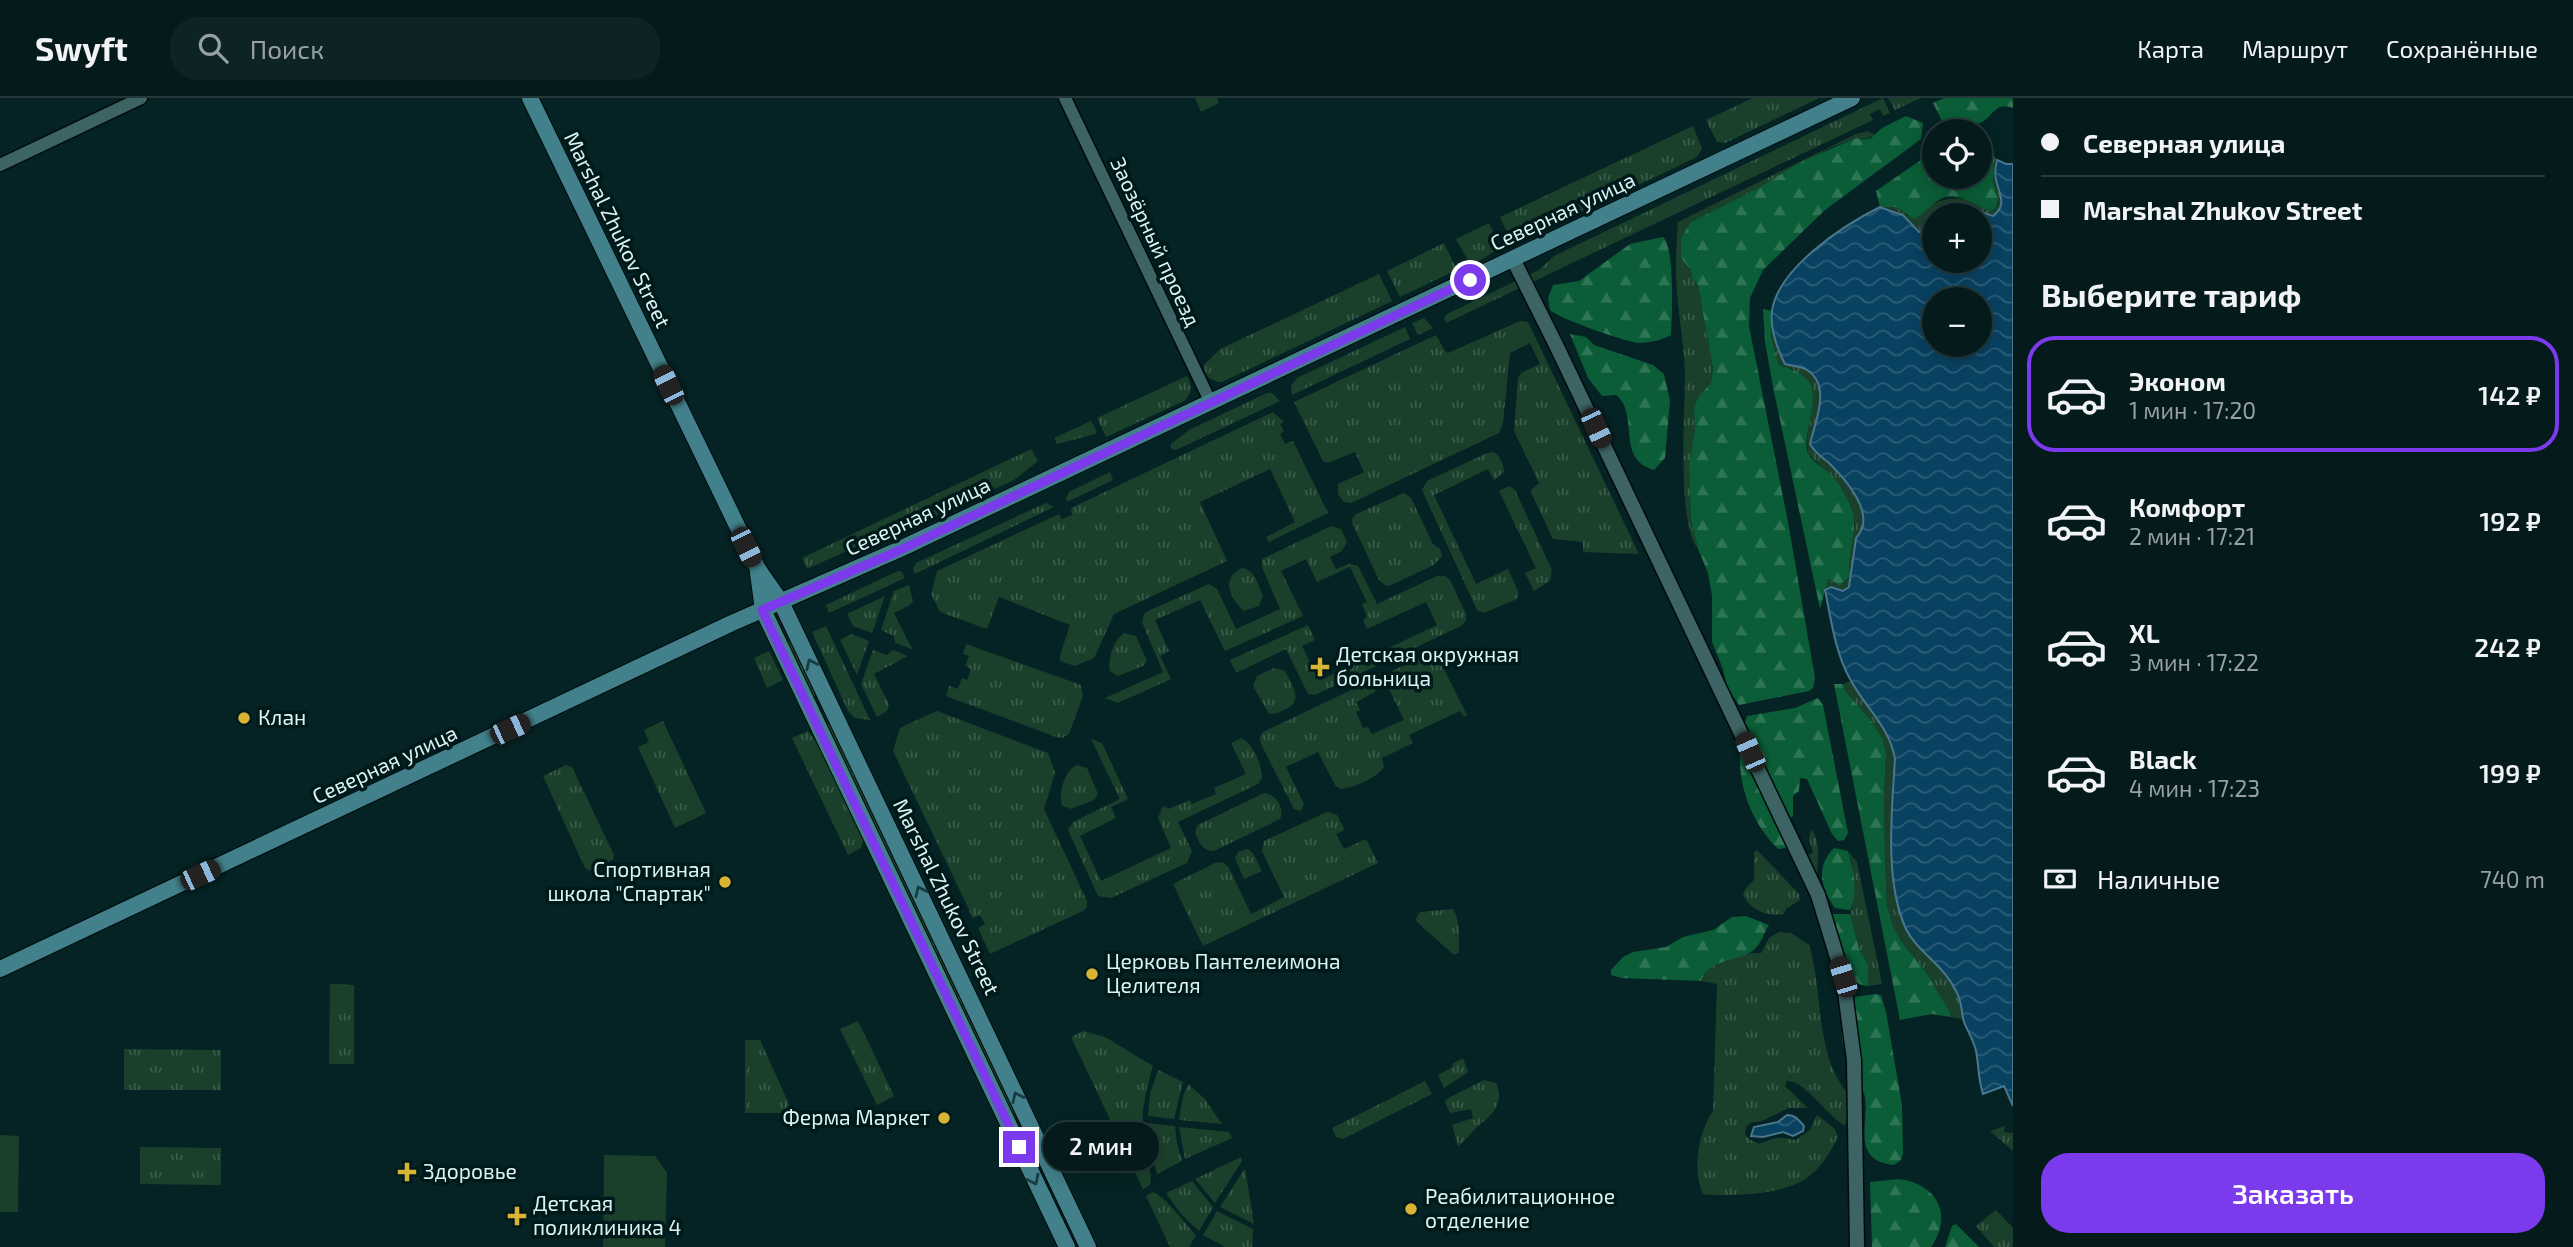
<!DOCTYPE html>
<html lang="ru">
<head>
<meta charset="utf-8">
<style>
	:root { --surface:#041a1b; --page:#0d2324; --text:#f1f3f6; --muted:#97a1a3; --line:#25383a; --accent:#7c3aed }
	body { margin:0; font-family:"Exo 2",sans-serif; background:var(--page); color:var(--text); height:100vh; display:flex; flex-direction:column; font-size:26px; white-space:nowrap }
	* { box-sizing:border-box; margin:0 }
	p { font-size:23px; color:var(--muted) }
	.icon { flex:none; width:38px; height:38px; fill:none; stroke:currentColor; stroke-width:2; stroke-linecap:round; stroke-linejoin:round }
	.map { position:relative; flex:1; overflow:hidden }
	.panel { display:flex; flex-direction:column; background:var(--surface); width:560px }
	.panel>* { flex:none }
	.top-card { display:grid; align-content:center; height:154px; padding:0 28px; background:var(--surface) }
	.controls { position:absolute; left:1922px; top:21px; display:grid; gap:14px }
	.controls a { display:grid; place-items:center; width:70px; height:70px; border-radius:50%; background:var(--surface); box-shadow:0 4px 18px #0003,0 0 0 2px var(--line); font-size:35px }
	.end { position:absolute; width:32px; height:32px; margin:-16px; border:9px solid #7c3aed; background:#fff; box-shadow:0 0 0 4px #fff }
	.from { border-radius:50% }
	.bubble { position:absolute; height:49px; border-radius:24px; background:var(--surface); box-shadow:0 4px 18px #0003,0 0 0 2px var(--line); font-size:23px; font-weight:600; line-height:49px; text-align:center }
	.car { position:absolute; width:21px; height:42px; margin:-21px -10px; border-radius:9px; box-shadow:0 0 5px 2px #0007; background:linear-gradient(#222 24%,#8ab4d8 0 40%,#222 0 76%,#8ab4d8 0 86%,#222 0) }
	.top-card b { display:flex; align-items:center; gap:24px; height:66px; font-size:26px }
	.top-card b+b { border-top:2px solid var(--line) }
	.top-card i { width:18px; height:18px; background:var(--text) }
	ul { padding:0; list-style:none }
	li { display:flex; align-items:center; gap:21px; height:116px; margin:0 14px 10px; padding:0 14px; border:4px solid transparent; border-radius:28px }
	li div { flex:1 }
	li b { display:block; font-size:26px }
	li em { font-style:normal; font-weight:600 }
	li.on { border-color:var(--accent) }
	li>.icon { width:63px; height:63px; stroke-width:1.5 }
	h2 { padding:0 28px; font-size:32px; line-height:84px }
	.pay { display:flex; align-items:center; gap:18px; height:77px; padding:0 28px; font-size:26px }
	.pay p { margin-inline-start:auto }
	.cta { display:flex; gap:14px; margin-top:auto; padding:14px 28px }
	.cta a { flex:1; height:80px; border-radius:28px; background:var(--accent); color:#fff; font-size:28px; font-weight:600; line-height:80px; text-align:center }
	header { display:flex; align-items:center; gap:42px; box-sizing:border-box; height:98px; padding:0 35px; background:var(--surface); border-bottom:2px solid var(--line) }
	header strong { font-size:33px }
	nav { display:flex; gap:38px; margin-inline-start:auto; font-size:24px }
	.search { width:490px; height:63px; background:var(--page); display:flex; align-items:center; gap:18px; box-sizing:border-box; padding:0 24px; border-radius:28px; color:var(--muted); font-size:26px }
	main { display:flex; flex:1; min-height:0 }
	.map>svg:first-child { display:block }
</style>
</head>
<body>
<header>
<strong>Swyft</strong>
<div class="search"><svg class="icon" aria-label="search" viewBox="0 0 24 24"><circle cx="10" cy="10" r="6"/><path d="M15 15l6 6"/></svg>Поиск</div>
<nav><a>Карта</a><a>Маршрут</a><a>Сохранённые</a></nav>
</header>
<main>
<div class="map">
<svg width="2013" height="1149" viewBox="0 0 2013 1149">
	<defs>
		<pattern id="grass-tufts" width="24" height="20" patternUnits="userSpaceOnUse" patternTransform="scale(1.75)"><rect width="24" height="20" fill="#1a402b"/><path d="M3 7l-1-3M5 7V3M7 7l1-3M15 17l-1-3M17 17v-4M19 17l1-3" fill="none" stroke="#3b5c4a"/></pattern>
		<pattern id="forest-firs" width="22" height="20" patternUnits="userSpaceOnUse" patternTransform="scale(1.75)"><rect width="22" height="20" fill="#0a5d37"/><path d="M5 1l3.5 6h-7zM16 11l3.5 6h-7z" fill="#2d7554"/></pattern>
		<pattern id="water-waves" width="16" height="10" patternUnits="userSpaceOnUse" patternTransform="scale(1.75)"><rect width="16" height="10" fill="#094161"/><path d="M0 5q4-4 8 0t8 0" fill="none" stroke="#2c5d78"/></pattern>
	</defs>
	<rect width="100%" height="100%" fill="#052324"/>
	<!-- grass -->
	<g fill="url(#grass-tufts)">
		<path d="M 1753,0 L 1819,0 L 1725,45 L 1717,44 L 1706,22 Z"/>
		<path d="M 1883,0 L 1890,15 L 1883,18 L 1880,11 L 1870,16 L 1873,22 L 1446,225 L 1444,220 L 1447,216 L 1539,172 L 1554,158 Z"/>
		<path d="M 1888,0 L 1921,0 L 1895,12 Z"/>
		<path d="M 1693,28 L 1702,51 L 1697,59 L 1519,144 L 1511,142 L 1500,119 Z"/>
		<path d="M 1868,33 L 1875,37 L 1863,42 L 1856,40 L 1828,51 L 1755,92 L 1691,124 L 1681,160 L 1691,172 L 1692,181 L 1698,187 L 1713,270 L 1711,285 L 1694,310 L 1695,332 L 1689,367 L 1691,421 L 1698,451 C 1677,426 1685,316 1685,280 C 1685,251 1679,223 1677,194 C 1675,171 1676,147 1678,124 L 1856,36 Z"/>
		<path d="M 1995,59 L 1997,62 C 1995,71 1994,78 1997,86 C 2001,99 2006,108 1993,118 L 1975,112 L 1954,117 L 1934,117 L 1934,133 C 1915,137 1914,126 1901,116 C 1896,111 1886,110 1880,109 L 1896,109 L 1908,118 C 1935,104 1958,90 1986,111 L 1998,100 L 1993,83 Z"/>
		<path d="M 1489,125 L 1498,145 L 1497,152 L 1477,164 L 1469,164 L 1456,141 Z"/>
		<path d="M 1444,145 L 1455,168 L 1454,173 L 1400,199 L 1387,173 Z"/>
		<path d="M 1379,176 L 1392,203 L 1222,284 C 1212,284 1204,278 1204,267 L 1220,251 Z"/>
		<path d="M 1772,213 L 1777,252 L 1792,268 C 1836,274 1816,318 1810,346 L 1839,377 L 1860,404 L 1864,423 L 1849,489 L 1844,493 L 1831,489 L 1825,492 L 1827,481 L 1835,484 L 1850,478 L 1849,469 L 1851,441 L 1855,428 L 1852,411 L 1843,392 L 1808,355 L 1807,343 L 1812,303 L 1793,271 L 1779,267 L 1771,239 Z"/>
		<path d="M 1424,220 L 1433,230 L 1418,237 L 1412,225 Z"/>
		<path d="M 1520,223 L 1528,224 L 1639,456 L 1583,454 L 1583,444 L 1553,441 L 1531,395 L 1531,392 L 1539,385 L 1514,333 L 1518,280 L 1521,275 L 1540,266 L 1530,245 L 1510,255 L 1503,325 L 1499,335 L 1351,405 L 1344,404 L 1338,396 L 1338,386 L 1364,374 L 1355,354 L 1328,365 L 1323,363 L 1294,304 L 1436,237 L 1445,253 L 1448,255 Z"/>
		<path d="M 1405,229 L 1410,241 L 1292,297 L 1291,288 L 1297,280 Z"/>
		<path d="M 1187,278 C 1192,288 1193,294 1184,303 L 1106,339 L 1097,320 Z"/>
		<path d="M 1267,295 L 1272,295 L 1280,303 L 1176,352 L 1171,351 L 1171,346 L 1189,332 Z"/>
		<path d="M 1273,314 L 1284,324 L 1280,326 L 1284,333 L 1280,336 L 1285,346 L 1293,343 L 1328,415 L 1269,444 L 1266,439 L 1295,424 L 1270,371 L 1200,404 L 1227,463 L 1114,516 L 1094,560 L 1075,568 L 1060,563 L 1060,557 L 1070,527 L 999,499 L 987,531 L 940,514 L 931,496 L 937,473 L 1059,416 L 1062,421 L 1072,417 L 1071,410 Z"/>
		<path d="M 1091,323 L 1097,334 L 1095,336 L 1057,346 L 1054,340 Z"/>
		<path d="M 1031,351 L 1038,363 L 1014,382 L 913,428 L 884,436 L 807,471 L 802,460 Z"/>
		<path d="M 1494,354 C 1500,358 1504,367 1504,374 L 1494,382 L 1488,371 L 1434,397 L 1476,486 L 1508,471 L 1518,493 L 1518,499 L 1515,502 L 1484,515 L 1477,512 L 1422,392 L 1427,383 L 1487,355 Z"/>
		<path d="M 1110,374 L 1113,382 L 1067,404 L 1066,400 L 1069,394 Z"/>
		<path d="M 1509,388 L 1515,392 L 1552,472 L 1550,483 L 1534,493 L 1525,475 L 1536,470 L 1499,393 Z"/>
		<path d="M 1404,395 L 1411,400 L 1433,446 L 1440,451 L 1442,458 L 1434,467 L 1391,487 L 1386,488 L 1379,482 L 1353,427 L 1352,421 L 1356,416 Z"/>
		<path d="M 1046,405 L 1054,409 L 915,476 L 913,471 L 916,465 Z"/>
		<path d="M 1331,428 L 1341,431 L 1347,444 L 1342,453 L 1330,459 L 1336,471 L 1349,466 L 1358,468 L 1377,506 L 1437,478 L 1445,478 L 1450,482 L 1466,516 L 1466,523 L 1461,528 L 1315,597 L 1308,596 L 1286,551 L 1236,575 L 1230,562 L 1308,527 L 1315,542 L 1302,548 L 1319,583 L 1437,527 L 1426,504 L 1367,531 L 1363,522 L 1367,519 L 1362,506 L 1367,504 L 1350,469 L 1317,484 L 1306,461 L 1281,473 L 1303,518 L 1225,553 L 1200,502 L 1155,522 L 1169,553 L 1160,558 L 1171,581 L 1118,605 L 1105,600 L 1163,574 L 1142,524 L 1144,516 L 1148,513 L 1209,486 L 1217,491 L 1236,531 L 1280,511 L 1262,469 L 1262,461 Z"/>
		<path d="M 1242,470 C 1255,472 1258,487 1263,498 L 1259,508 L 1244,513 C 1229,500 1221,480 1242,470 Z"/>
		<path d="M 898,473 L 902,474 L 905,480 L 829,515 L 826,507 Z"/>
		<path d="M 909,487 L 913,503 L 910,507 L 894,515 L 912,551 L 895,545 L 894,538 L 881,532 L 894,493 Z"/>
		<path d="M 885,498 L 872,535 L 853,528 L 847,516 Z"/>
		<path d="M 826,528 L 870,622 L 855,620 L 848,613 L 812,534 Z"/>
		<path d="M 1124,535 L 1136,538 L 1147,563 L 1143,568 L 1118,578 L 1110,573 C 1107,561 1114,542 1124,535 Z"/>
		<path d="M 851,536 L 869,543 L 857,577 L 840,542 Z"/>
		<path d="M 792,543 L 818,596 L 813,599 L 787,545 Z"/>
		<path d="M 966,546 L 1081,587 L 1083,598 L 1069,636 L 1062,640 L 1056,639 L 946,598 L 949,588 L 958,591 L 962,580 L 967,582 L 971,571 L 965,568 L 969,558 L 963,556 Z"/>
		<path d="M 873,552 L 887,557 L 893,552 L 908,558 L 874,576 L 889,606 L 887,613 L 877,619 L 861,586 Z"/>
		<path d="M 769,553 L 783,582 L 767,590 L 754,560 Z"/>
		<path d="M 1435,553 L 1467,617 L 1464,619 L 1460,613 L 1409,637 L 1413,645 L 1382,660 L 1384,669 C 1377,680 1353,690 1340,691 L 1335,687 L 1318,654 L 1286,669 L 1304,706 L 1301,713 L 1294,711 L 1261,646 L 1260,639 L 1263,634 L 1370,583 L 1376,588 L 1375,594 L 1356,604 L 1360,612 L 1356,614 L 1363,630 L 1368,629 L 1372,636 L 1404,622 L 1387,587 L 1386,579 L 1390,574 Z"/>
		<path d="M 1274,570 L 1285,573 C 1292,587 1304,603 1286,611 C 1280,614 1276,616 1269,616 L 1253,588 L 1257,578 Z"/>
		<path d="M 1851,583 C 1868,606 1890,632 1895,661 C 1893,712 1883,786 1907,832 C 1915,847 1925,853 1936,864 C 1952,881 1961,899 1963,921 L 1950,919 L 1950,914 L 1927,876 L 1901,843 L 1893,828 L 1887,808 L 1885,765 L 1884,695 L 1886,657 L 1863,614 L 1846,594 L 1843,586 Z"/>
		<path d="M 937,613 L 1048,655 L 1055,675 L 1044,711 L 1087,803 L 1087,809 L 1083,813 L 990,856 L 978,830 L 985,826 L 980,817 L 973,820 L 893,653 L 900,630 Z"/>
		<path d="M 663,623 L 706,715 L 675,730 L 638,649 L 649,644 L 644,632 Z"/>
		<path d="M 830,625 L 1016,1015 L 1012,1017 L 826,627 Z"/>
		<path d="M 808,633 L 824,655 L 864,741 L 861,750 L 848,757 L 792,640 Z"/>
		<path d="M 1241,640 C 1253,645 1262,667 1262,680 L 1258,686 L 1178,724 L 1192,753 L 1187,765 L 1111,800 L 1098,798 L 1068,732 L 1073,724 L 1120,701 L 1091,641 L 1102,645 L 1128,701 L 1111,709 L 1116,720 L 1080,738 L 1101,783 L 1171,750 L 1158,720 L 1162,710 L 1165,708 L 1168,711 L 1190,702 L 1192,706 L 1216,696 L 1214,690 L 1246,676 L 1231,645 Z"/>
		<path d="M 566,667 L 572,669 L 614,757 L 612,762 L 590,773 L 585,770 L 543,678 Z"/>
		<path d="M 1077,667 L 1087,670 L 1098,696 L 1094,702 L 1071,711 L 1062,707 C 1058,694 1065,672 1077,667 Z"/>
		<path d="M 1264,695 C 1276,696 1285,710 1280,721 L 1214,753 C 1202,753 1199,744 1195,734 L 1198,727 Z"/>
		<path d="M 1327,714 L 1337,717 L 1345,732 L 1336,736 L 1344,751 L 1366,741 L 1378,765 L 1203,848 L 1173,786 L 1215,765 L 1223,764 L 1229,770 L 1251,816 L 1284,799 L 1262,753 L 1264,743 Z"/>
		<path d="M 1811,731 C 1822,745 1817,766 1817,783 C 1798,774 1797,774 1797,753 L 1806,758 L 1813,755 L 1809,741 Z"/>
		<path d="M 1248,751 L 1253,755 L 1262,773 L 1244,781 L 1235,760 L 1238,754 Z"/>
		<path d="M 1757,752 L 1799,796 L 1800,802 L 1786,811 L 1784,816 C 1767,819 1750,812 1743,797 L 1746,790 L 1754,782 L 1754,754 Z"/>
		<path d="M 1848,753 L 1857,764 L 1882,886 L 1868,888 L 1868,867 L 1859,851 L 1850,816 L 1853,805 L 1852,765 Z"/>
		<path d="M 1453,811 C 1460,821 1459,841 1459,854 L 1454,857 L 1417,824 L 1416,820 L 1420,814 Z"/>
		<path d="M 1779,834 L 1791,835 L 1809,847 C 1824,895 1814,957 1849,997 L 1848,1023 L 1844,1027 C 1827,1018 1805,982 1787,983 L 1785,988 L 1808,1010 L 1789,1010 L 1762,1023 L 1750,1025 L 1746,1029 L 1745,1037 C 1763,1053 1762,1041 1778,1040 C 1783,1039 1790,1042 1796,1042 L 1810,1032 L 1817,1017 L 1834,1030 L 1838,1038 C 1831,1055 1817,1076 1800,1084 C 1778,1096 1729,1099 1703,1096 C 1692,1073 1698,1034 1713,1013 L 1717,886 L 1701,883 C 1710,862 1739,855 1761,855 L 1769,840 Z"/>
		<path d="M 330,886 L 354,887 L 354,966 L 329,966 Z"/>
		<path d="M 858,923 L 894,998 L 877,1007 L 840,931 Z"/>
		<path d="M 1083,933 L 1105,939 L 1153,968 C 1145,995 1139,1022 1144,1050 C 1147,1063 1153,1074 1150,1087 L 1143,1091 L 1071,939 Z"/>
		<path d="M 745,942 L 760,942 L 793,1015 L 745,1015 Z"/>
		<path d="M 124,951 L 221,952 L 221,992 L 124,992 Z"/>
		<path d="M 1463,960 L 1468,974 L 1444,990 L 1438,977 L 1453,969 L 1452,966 Z"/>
		<path d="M 1158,972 L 1183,984 L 1174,1021 L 1148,1018 L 1150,996 Z"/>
		<path d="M 1484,982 L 1496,985 C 1505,1005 1492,1017 1478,1028 C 1471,1034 1466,1043 1458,1048 L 1452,1027 L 1473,1020 L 1471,1011 L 1450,1015 L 1445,1004 L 1447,1001 Z"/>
		<path d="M 1425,983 L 1432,996 L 1343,1041 L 1336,1039 L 1332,1030 Z"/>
		<path d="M 1188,986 L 1204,1000 L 1222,1026 L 1179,1022 L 1183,998 Z"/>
		<path d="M 1147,1025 L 1175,1028 L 1177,1046 L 1182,1063 L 1157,1076 L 1149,1049 Z"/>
		<path d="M 2005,1028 L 2004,1034 L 2013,1035 L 2013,1053 L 1990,1033 Z"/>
		<path d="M 1179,1029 L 1229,1034 L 1232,1040 L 1185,1061 Z"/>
		<path d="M 140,1049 L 221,1050 L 221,1087 L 140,1086 Z"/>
		<path d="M 1241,1059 L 1242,1063 L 1215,1105 L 1195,1081 Z"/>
		<path d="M 1245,1070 L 1254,1126 L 1220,1109 Z"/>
		<path d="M 1192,1083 L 1213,1109 L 1199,1133 L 1181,1116 L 1166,1095 Z"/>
		<path d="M 1153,1094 C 1165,1098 1185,1126 1196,1137 L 1189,1149 L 1170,1149 L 1146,1098 Z"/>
		<path d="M 1996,1112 L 2013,1130 L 2013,1149 L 1994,1149 L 1976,1128 Z"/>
		<path d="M 1217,1113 L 1253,1131 L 1252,1149 L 1225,1149 L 1203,1137 Z"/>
	</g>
	<!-- forest -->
	<g fill="url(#forest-firs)">
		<path d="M 1944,0 L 2013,0 L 2013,10 C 1995,3 1993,19 1980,25 C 1970,28 1956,28 1945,29 L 1933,5 Z"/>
		<path d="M 1906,18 L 1923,25 L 1921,41 L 1825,112 L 1763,172 L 1750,200 L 1749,228 L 1788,424 L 1815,580 L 1813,590 L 1809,593 L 1739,607 L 1727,589 L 1723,571 L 1712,544 L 1712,498 L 1708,475 L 1698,451 L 1691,421 L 1689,367 L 1695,332 L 1694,310 L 1699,298 L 1711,285 L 1713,270 L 1698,187 L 1692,181 L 1691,172 L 1681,160 L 1681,140 L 1691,124 L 1755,92 L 1803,63 L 1856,40 L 1863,42 L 1871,40 L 1882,30 Z"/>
		<path d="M 1979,42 L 1983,43 L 1982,53 L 1995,59 L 1993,83 L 1998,100 L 1995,110 L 1991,113 C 1973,108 1957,90 1937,103 C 1928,109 1924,117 1914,121 L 1896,109 L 1880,109 L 1876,93 L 1934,53 L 1934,79 L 1979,79 Z"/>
		<path d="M 1663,139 C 1675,149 1672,218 1671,237 C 1662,242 1649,245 1639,245 C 1623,243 1560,221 1550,212 L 1548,200 L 1553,187 L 1579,183 L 1630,146 Z"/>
		<path d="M 1763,211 L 1772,213 L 1771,239 L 1779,267 C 1822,280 1814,295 1808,333 C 1807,340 1805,349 1808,355 C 1812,364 1824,370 1831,377 C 1840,386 1846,397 1851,409 C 1860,431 1846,454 1850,478 L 1839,488 L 1835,484 L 1828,481 L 1820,511 L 1773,289 L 1765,244 Z"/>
		<path d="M 1570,236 L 1586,239 L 1594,247 L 1653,267 L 1664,276 L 1670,303 L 1665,360 L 1654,372 C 1615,361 1640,316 1616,297 L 1602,298 L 1588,280 Z"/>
		<path d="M 1834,586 L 1843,586 L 1846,594 L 1872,624 L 1883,642 L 1886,657 L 1884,695 L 1885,765 L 1887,808 L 1893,828 L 1901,843 L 1927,876 L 1950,914 L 1950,919 L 1932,916 L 1900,922 Z"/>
		<path d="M 1818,600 L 1823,607 L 1848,735 L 1844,742 L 1838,743 L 1832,736 L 1807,681 L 1800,680 L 1799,693 L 1793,698 L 1793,717 L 1786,725 L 1791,749 L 1778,751 C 1744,717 1730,665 1747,618 L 1795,610 Z"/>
		<path d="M 1834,750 L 1848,753 C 1853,771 1859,795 1850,812 L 1835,810 C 1821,791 1815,769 1834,750 Z"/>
		<path d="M 1834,816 L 1850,816 L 1859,851 L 1868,867 L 1868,888 C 1840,887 1832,838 1827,817 Z"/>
		<path d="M 1746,818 L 1769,827 C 1763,836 1761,848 1751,854 C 1733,864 1710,861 1701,883 L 1621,880 L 1611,877 L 1611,872 L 1623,859 L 1633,854 L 1666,849 L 1683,839 L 1713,832 L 1732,819 Z"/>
		<path d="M 1875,896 L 1881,897 L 1886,914 L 1902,1007 L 1903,1055 L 1901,1062 L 1894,1067 C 1851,1062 1869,1028 1865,999 C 1864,993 1859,986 1856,980 C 1841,947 1834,931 1855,899 Z"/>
		<path d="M 1898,1081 C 1936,1085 1954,1116 1931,1149 L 1872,1149 L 1870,1084 Z"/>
		<path d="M 1956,1126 L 1979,1149 L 1945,1149 L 1952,1128 Z"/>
	</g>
	<!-- pitch -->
	<g fill="#1a402b">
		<path d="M 1195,0 L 1217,0 L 1219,5 L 1201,14 Z"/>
		<path d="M 0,1037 L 19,1038 L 18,1114 L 0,1114 Z"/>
		<path d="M 604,1057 L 655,1058 L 667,1075 L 665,1149 L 603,1149 Z"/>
	</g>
	<!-- water -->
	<g fill="url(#water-waves)" stroke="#49768c" stroke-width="2" fill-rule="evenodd">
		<path d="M 1997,62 L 2006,66 L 2013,66 L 2013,1008 L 2004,988 L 1983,996 C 1978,981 1979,968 1976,953 C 1974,943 1968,934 1964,924 C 1961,913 1962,903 1956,893 C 1943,866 1918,855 1906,831 C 1884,783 1892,712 1895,661 C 1890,629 1864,608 1850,581 C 1835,554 1831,521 1825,492 L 1831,489 L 1843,493 L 1849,489 L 1856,440 C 1878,417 1846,382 1829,365 C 1822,359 1815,355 1810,346 C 1815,324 1832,288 1807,272 C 1800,268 1792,268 1785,266 C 1777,251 1770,230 1772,213 C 1778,170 1844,127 1880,109 L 1903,117 L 1919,134 L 1934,133 L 1934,163 L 1979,163 L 1979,117 L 1954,116 L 1958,110 L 1975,112 L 1993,118 C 2006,108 2001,99 1997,86 C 1994,78 1995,71 1997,62 ZM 1934,201 L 1979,201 L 1979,247 L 1934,247 Z"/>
		<path d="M 1787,1017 C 1795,1017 1799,1022 1804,1028 L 1803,1033 L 1793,1038 L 1783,1034 L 1763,1039 L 1751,1038 L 1754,1029 L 1778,1024 Z"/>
	</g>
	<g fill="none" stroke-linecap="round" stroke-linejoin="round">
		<!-- minor casing -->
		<g stroke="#000b0c" stroke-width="15">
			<g id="minor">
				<path d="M 1065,0 L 1211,305"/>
				<path d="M 0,67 L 141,0"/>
			</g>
		</g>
		<!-- tertiary casing -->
		<g stroke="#000b0c" stroke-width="17">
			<path id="tertiary" d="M 1513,161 L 1557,249 L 1818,797 L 1843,879 L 1854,962 L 1857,1149"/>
		</g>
		<!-- secondary casing -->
		<g stroke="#000b0c" stroke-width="18">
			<g id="secondary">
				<path d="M 530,0 L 758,471 L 781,504 L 1088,1149"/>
				<path d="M 758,475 L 763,512 L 1067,1149"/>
				<path d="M 0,871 L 732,525 L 898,452 L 1852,0"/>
			</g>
		</g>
		<!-- minor -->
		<use href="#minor" stroke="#3d6364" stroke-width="12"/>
		<!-- tertiary -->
		<use href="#tertiary" stroke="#3d6364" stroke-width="14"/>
		<!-- secondary -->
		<use href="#secondary" stroke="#42818b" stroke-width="16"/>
	</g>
	<!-- one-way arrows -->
	<defs><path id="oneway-chevron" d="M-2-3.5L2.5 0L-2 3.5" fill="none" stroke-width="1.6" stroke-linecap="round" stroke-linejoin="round" transform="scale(1.75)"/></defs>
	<g stroke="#173d42">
		<use href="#oneway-chevron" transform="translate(811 566) rotate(-115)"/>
		<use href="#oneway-chevron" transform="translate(920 793) rotate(-116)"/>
		<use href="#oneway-chevron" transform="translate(1017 999) rotate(-115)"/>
		<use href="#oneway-chevron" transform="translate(1034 1082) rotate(64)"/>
	</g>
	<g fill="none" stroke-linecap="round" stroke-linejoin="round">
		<!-- route -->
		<path stroke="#7c3aed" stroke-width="9" d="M 1019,1049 L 762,512 L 898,453 L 1470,182"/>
	</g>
	<!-- markers -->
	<g fill="#d7b434" stroke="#00191a" stroke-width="2.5">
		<path d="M1316.5 558.5h7v7h7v7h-7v7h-7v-7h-7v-7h7z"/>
		<circle cx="244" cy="620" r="7"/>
		<circle cx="725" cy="784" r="7"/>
		<circle cx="1092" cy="876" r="7"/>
		<circle cx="944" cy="1020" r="7"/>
		<path d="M403.5 1063.5h7v7h7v7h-7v7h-7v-7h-7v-7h7z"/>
		<circle cx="1411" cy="1111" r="7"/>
		<path d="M513.5 1107.5h7v7h7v7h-7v7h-7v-7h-7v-7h7z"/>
	</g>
	<g text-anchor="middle" stroke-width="7" stroke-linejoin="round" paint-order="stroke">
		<!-- street labels -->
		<g font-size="21" fill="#ddf2f2" stroke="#00191a">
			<text transform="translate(1563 114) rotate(-25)" y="7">Северная улица</text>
			<text transform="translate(617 132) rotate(64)" y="7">Marshal Zhukov Street</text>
			<text transform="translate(1155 144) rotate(65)" y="7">Заозёрный проезд</text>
			<text transform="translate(918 419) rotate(-25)" y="7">Северная улица</text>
			<text transform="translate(385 667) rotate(-25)" y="7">Северная улица</text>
			<text transform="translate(946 799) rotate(64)" y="7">Marshal Zhukov Street</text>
		</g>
		<!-- poi labels -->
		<g font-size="21" fill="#ddf2f2" stroke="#00191a" text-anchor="start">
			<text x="1336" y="564">Детская окружная<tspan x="1336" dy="24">больница</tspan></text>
			<text x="258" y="627">Клан</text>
			<text x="711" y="779" text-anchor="end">Спортивная<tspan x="711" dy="24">школа "Спартак"</tspan></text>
			<text x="1106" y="871">Церковь Пантелеимона<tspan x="1106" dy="24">Целителя</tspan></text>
			<text x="930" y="1027" text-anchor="end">Ферма Маркет</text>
			<text x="423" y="1081">Здоровье</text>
			<text x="1425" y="1106">Реабилитационное<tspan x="1425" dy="24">отделение</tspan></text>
			<text x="533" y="1113">Детская<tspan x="533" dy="24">поликлиника 4</tspan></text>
		</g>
	</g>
</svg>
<div class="controls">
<a><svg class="icon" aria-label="locate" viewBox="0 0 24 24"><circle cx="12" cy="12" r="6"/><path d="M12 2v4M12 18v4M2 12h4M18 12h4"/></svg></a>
<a>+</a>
<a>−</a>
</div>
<i class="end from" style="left:1470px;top:182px"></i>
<i class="end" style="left:1019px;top:1049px"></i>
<div class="bubble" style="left:1043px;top:1024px;width:116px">2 мин</div>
<i class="car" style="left:668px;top:287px;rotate:334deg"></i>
<i class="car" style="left:1596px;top:330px;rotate:155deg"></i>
<i class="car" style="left:746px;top:449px;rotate:154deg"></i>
<i class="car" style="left:510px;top:631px;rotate:65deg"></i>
<i class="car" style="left:1750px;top:654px;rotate:336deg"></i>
<i class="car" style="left:200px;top:777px;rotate:65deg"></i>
<i class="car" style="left:1843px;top:879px;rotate:343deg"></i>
</div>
<section class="panel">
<div class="top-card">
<b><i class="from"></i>Северная улица</b>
<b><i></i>Marshal Zhukov Street</b>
</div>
<h2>Выберите тариф</h2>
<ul>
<li class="on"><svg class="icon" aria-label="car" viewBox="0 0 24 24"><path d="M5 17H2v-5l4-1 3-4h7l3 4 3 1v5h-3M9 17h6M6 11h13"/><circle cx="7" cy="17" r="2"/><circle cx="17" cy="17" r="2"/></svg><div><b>Эконом</b><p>1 мин · 17:20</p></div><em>142 ₽</em></li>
<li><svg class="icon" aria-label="car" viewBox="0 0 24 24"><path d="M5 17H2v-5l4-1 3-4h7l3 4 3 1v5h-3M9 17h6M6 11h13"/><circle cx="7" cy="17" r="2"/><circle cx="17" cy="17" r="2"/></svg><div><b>Комфорт</b><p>2 мин · 17:21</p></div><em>192 ₽</em></li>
<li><svg class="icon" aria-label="car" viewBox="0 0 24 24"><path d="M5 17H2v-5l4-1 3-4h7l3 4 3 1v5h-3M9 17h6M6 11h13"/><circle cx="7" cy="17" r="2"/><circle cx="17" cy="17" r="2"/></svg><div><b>XL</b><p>3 мин · 17:22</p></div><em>242 ₽</em></li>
<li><svg class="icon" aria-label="car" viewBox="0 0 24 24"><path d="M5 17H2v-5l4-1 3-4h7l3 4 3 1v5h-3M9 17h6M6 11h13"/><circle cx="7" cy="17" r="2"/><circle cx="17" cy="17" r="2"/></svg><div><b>Black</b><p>4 мин · 17:23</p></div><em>199 ₽</em></li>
</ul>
<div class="pay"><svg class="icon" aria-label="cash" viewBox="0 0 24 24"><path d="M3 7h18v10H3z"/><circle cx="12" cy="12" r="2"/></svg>Наличные<p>740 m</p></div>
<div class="cta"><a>Заказать</a></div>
</section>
</main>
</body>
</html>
